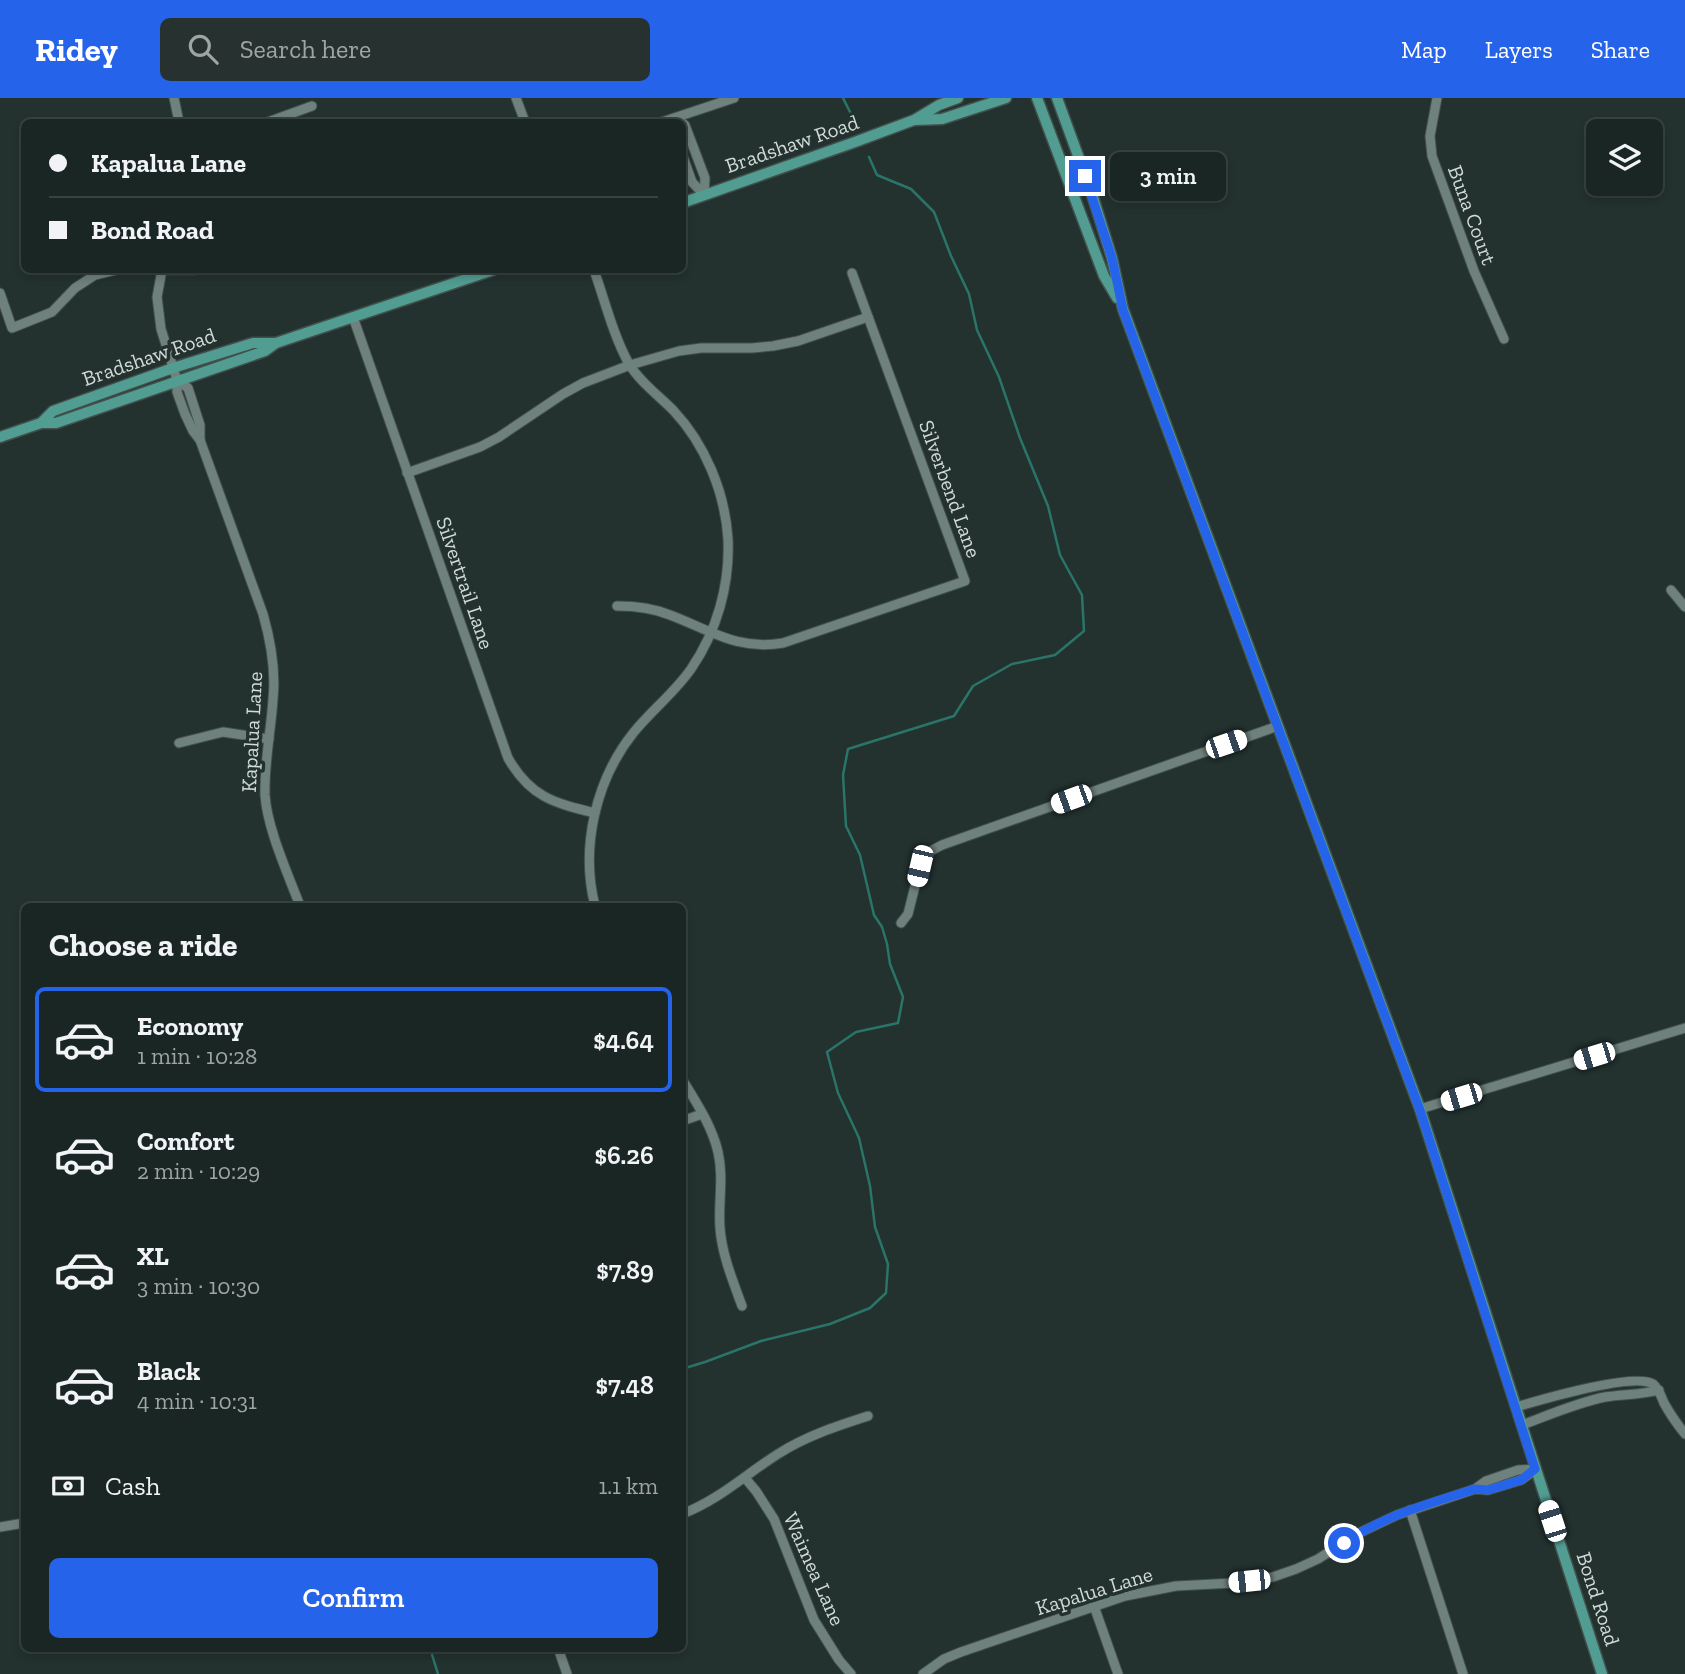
<!DOCTYPE html>
<html lang="en">
<head>
<meta charset="utf-8">
<style>
	:root { --surface:#1a2623; --page:#273230; --text:#f1f3f6; --muted:#9fa5a6; --line:#384341; --accent:#2563eb }
	body { margin:0; font-family:"Zilla Slab",serif; background:var(--page); color:var(--text); height:100vh; display:flex; flex-direction:column; font-size:26px; white-space:nowrap }
	* { box-sizing:border-box; margin:0 }
	p { font-size:23px; color:var(--muted) }
	.icon { flex:none; width:38px; height:38px; fill:none; stroke:currentColor; stroke-width:2; stroke-linecap:round; stroke-linejoin:round }
	.map { position:relative; flex:1; overflow:hidden }
	.drawer { position:absolute; left:21px; top:805px; width:665px; height:749px; display:flex; flex-direction:column; background:var(--surface); border-radius:10px; box-shadow:0 4px 10px #0003,0 0 0 2px var(--line) }
	.drawer>* { flex:none }
	.hud { position:absolute; left:21px; top:21px; width:665px; height:154px; border-radius:10px; box-shadow:0 4px 10px #0003,0 0 0 2px var(--line); display:grid; align-content:center; height:154px; padding:0 28px; background:var(--surface) }
	.controls { position:absolute; left:1586px; top:21px; display:grid; gap:14px }
	.controls a { display:grid; place-items:center; width:77px; height:77px; border-radius:10px; background:var(--surface); box-shadow:0 4px 10px #0003,0 0 0 2px var(--line); font-size:35px }
	.end { position:absolute; width:32px; height:32px; margin:-16px; border:9px solid #2563eb; background:#fff; box-shadow:0 0 0 4px #fff }
	.from { border-radius:50% }
	.bubble { position:absolute; height:49px; border-radius:10px; background:var(--surface); box-shadow:0 4px 10px #0003,0 0 0 2px var(--line); font-size:23px; font-weight:600; line-height:49px; text-align:center }
	.car { position:absolute; width:21px; height:42px; margin:-21px -10px; border-radius:9px; box-shadow:0 0 5px 2px #0007; background:linear-gradient(#fff 24%,#345 0 40%,#fff 0 76%,#345 0 86%,#fff 0) }
	.hud b { display:flex; align-items:center; gap:24px; height:66px; font-size:26px }
	.hud b+b { border-top:2px solid var(--line) }
	.hud i { width:18px; height:18px; background:var(--text) }
	ul { padding:0; list-style:none }
	li { display:flex; align-items:center; gap:21px; height:105px; margin:0 14px 10px; padding:0 14px; border:4px solid transparent; border-radius:10px }
	li div { flex:1 }
	li b { display:block; font-size:26px }
	li em { font-style:normal; font-weight:600 }
	li.on { border-color:var(--accent) }
	li>.icon { width:63px; height:63px; stroke-width:1.5 }
	h2 { padding:0 28px; font-size:32px; line-height:84px }
	.pay { display:flex; align-items:center; gap:18px; height:77px; padding:0 28px; font-size:26px }
	.pay p { margin-inline-start:auto }
	.cta { display:flex; gap:14px; margin-top:auto; padding:14px 28px }
	.cta a { flex:1; height:80px; border-radius:10px; background:var(--accent); color:#fff; font-size:28px; font-weight:600; line-height:80px; text-align:center }
	header { display:flex; align-items:center; gap:42px; box-sizing:border-box; height:98px; padding:0 35px; background:var(--accent); color:#fff }
	header strong { font-size:33px }
	nav { display:flex; gap:38px; margin-inline-start:auto; font-size:24px }
	.search { width:490px; height:63px; background:var(--page); display:flex; align-items:center; gap:18px; box-sizing:border-box; padding:0 24px; border-radius:10px; color:var(--muted); font-size:26px }
	.map>svg:first-child { display:block }
</style>
</head>
<body>
<header>
<strong>Ridey</strong>
<div class="search"><svg class="icon" aria-label="search" viewBox="0 0 24 24"><circle cx="10" cy="10" r="6"/><path d="M15 15l6 6"/></svg>Search here</div>
<nav><a>Map</a><a>Layers</a><a>Share</a></nav>
</header>
<div class="map">
<svg width="1685" height="1576" viewBox="0 0 1685 1576">
	<rect width="100%" height="100%" fill="#23322f"/>
	<g fill="none" stroke-linecap="round" stroke-linejoin="round">
		<!-- stream -->
		<g stroke="#2a7469" stroke-width="2.5">
			<path d="M 843,0 L 855,24"/>
			<path d="M 682,1271 L 705,1264 L 761,1243 L 830,1226 L 870,1210 L 886,1195 L 888,1166 L 875,1129 L 870,1088 L 859,1040 L 838,995 L 827,954 L 856,934 L 898,925 L 903,899 L 890,866 L 887,846 L 882,829 L 874,817 L 860,757 L 846,728 L 843,677 L 848,651 L 954,618 L 973,588 L 1012,566 L 1055,557 L 1084,533 L 1082,497 L 1060,457 L 1048,408 L 1020,340 L 999,279 L 977,232 L 969,196 L 951,158 L 934,114 L 911,91 L 877,77 L 869,59"/>
			<path d="M 430,1550 L 438,1576"/>
		</g>
		<!-- minor casing -->
		<g stroke="#42504d" stroke-width="11">
			<g id="minor">
				<path d="M 174,0 L 179,24"/>
				<path d="M 516,0 L 525,24"/>
				<path d="M 1437,0 L 1430,38 L 1432,58 L 1474,173 L 1504,241"/>
				<path d="M 268,24 L 312,8"/>
				<path d="M 662,24 L 734,0"/>
				<path d="M 682,25 L 685,27 L 705,80 L 704,97"/>
				<path d="M 682,56 L 692,84 L 704,97"/>
				<path d="M 162,172 L 157,199 L 161,231 L 177,282 L 177,294 L 185,316 L 193,333 L 200,342 L 263,516 C 271,544 276,572 273,601 C 271,633 264,665 265,697 C 267,730 288,776 300,808"/>
				<path d="M 167,172 L 194,172"/>
				<path d="M 594,172 C 605,203 613,237 629,266 C 640,284 658,297 673,312 C 705,346 725,394 728,441 C 730,487 717,533 691,571 C 675,594 652,612 634,634 C 596,681 580,749 595,808"/>
				<path d="M 0,195 L 12,230 L 52,214 L 75,190 L 95,177 L 116,172"/>
				<path d="M 353,219 L 508,660 C 530,699 554,705 595,715"/>
				<path d="M 177,282 L 188,290 L 200,327 L 200,342"/>
				<path d="M 407,375 L 480,349 L 499,339 L 563,296 L 583,285 L 630,267 L 679,253 L 701,250 L 752,250 L 773,248 L 798,243 L 868,219"/>
				<path d="M 1671,492 L 1685,509"/>
				<path d="M 617,508 C 635,508 653,510 670,517 C 710,532 738,553 783,545 L 965,483 L 852,175"/>
				<path d="M 179,645 L 223,634 L 269,641"/>
				<path d="M 901,825 L 908,816 L 920,768 L 925,756 L 942,747 L 1278,628"/>
				<path d="M 682,981 C 696,1004 712,1028 718,1054 C 724,1080 718,1104 720,1130 C 722,1157 733,1183 742,1208"/>
				<path d="M 1420,1011 L 1685,930"/>
				<path d="M 682,1023 L 702,1016"/>
				<path d="M 1516,1309 C 1540,1302 1634,1274 1653,1286 C 1659,1291 1661,1298 1664,1305 C 1670,1316 1677,1326 1685,1336"/>
				<path d="M 1522,1327 C 1549,1317 1576,1305 1605,1299 C 1623,1296 1641,1297 1659,1292"/>
				<path d="M 745,1380 L 756,1393 L 774,1421 L 814,1522 L 839,1562 L 851,1576"/>
				<path d="M 1475,1391 L 1488,1392 L 1521,1382 L 1535,1372"/>
				<path d="M 1410,1412 L 1463,1576"/>
				<path d="M 682,1416 C 719,1402 746,1376 778,1356 C 806,1338 837,1328 868,1318"/>
				<path d="M 0,1429 L 24,1425"/>
				<path d="M 1094,1508 L 1118,1576"/>
				<path d="M 558,1550 L 567,1576"/>
				<path d="M 923,1576 L 944,1561 L 961,1554 L 1125,1498 L 1176,1488 L 1233,1485 L 1273,1479 L 1296,1471 L 1318,1461 L 1357,1436 L 1397,1417 L 1475,1391 L 1486,1383 L 1518,1372 L 1535,1371"/>
			</g>
		</g>
		<!-- major casing -->
		<g stroke="#42504d" stroke-width="13">
			<g id="major">
				<path d="M 1037,0 L 1104,178 L 1117,200"/>
				<path d="M 1057,0 L 1091,93 L 1112,160 L 1123,211 L 1420,1011 L 1602,1576"/>
				<path d="M 916,22 L 942,21 L 1006,0"/>
				<path d="M 682,105 L 855,44 L 914,22 L 939,7 L 958,0"/>
				<path d="M 41,325 L 53,313 L 173,270 L 253,245 L 276,245"/>
				<path d="M 0,339 L 41,325 L 56,325 L 265,253 L 276,245 L 493,172"/>
			</g>
		</g>
		<!-- minor -->
		<use href="#minor" stroke="#6f817d" stroke-width="9"/>
		<!-- major -->
		<use href="#major" stroke="#519d91" stroke-width="10"/>
	</g>
	<g fill="none" stroke-linecap="round" stroke-linejoin="round">
		<!-- route -->
		<path stroke="#2563eb" stroke-width="9" d="M 1085,78 L 1112,160 L 1123,212 L 1420,1012 L 1535,1371 L 1521,1382 L 1488,1392 L 1475,1391 C 1430,1405 1383,1418 1344,1445"/>
	</g>
	<g text-anchor="middle" stroke-width="7" stroke-linejoin="round" paint-order="stroke">
		<!-- street labels -->
		<g font-size="21" fill="#d1dad8" stroke="#23322f">
			<text transform="translate(792 46) rotate(-19)" y="7">Bradshaw Road</text>
			<text transform="translate(1472 117) rotate(70)" y="7">Buna Court</text>
			<text transform="translate(149 259) rotate(-19)" y="7">Bradshaw Road</text>
			<text transform="translate(950 391) rotate(70)" y="7">Silverbend Lane</text>
			<text transform="translate(465 485) rotate(71)" y="7">Silvertrail Lane</text>
			<text transform="translate(252 634) rotate(-87)" y="7">Kapalua Lane</text>
			<text transform="translate(814 1471) rotate(66)" y="7">Waimea Lane</text>
			<text transform="translate(1094 1493) rotate(-17)" y="7">Kapalua Lane</text>
			<text transform="translate(1598 1501) rotate(72)" y="7">Bond Road</text>
		</g>
	</g>
</svg>
<div class="controls">
<a><svg class="icon" aria-label="layers" viewBox="0 0 24 24"><path d="M12 4l9 5-9 5-9-5zM3 14l9 5 9-5"/></svg></a>
</div>
<i class="end from" style="left:1344px;top:1445px"></i>
<i class="end" style="left:1085px;top:78px"></i>
<div class="bubble" style="left:1110px;top:54px;width:116px">3 min</div>
<i class="car" style="left:1226px;top:646px;rotate:71deg"></i>
<i class="car" style="left:1071px;top:701px;rotate:250deg"></i>
<i class="car" style="left:920px;top:768px;rotate:193deg"></i>
<i class="car" style="left:1594px;top:958px;rotate:253deg"></i>
<i class="car" style="left:1461px;top:999px;rotate:253deg"></i>
<i class="car" style="left:1552px;top:1423px;rotate:342deg"></i>
<i class="car" style="left:1249px;top:1483px;rotate:264deg"></i>
<div class="hud">
<b><i class="from"></i>Kapalua Lane</b>
<b><i></i>Bond Road</b>
</div>
<section class="drawer">
<h2>Choose a ride</h2>
<ul>
<li class="on"><svg class="icon" aria-label="car" viewBox="0 0 24 24"><path d="M5 17H2v-5l4-1 3-4h7l3 4 3 1v5h-3M9 17h6M6 11h13"/><circle cx="7" cy="17" r="2"/><circle cx="17" cy="17" r="2"/></svg><div><b>Economy</b><p>1 min · 10:28</p></div><em>$4.64</em></li>
<li><svg class="icon" aria-label="car" viewBox="0 0 24 24"><path d="M5 17H2v-5l4-1 3-4h7l3 4 3 1v5h-3M9 17h6M6 11h13"/><circle cx="7" cy="17" r="2"/><circle cx="17" cy="17" r="2"/></svg><div><b>Comfort</b><p>2 min · 10:29</p></div><em>$6.26</em></li>
<li><svg class="icon" aria-label="car" viewBox="0 0 24 24"><path d="M5 17H2v-5l4-1 3-4h7l3 4 3 1v5h-3M9 17h6M6 11h13"/><circle cx="7" cy="17" r="2"/><circle cx="17" cy="17" r="2"/></svg><div><b>XL</b><p>3 min · 10:30</p></div><em>$7.89</em></li>
<li><svg class="icon" aria-label="car" viewBox="0 0 24 24"><path d="M5 17H2v-5l4-1 3-4h7l3 4 3 1v5h-3M9 17h6M6 11h13"/><circle cx="7" cy="17" r="2"/><circle cx="17" cy="17" r="2"/></svg><div><b>Black</b><p>4 min · 10:31</p></div><em>$7.48</em></li>
</ul>
<div class="pay"><svg class="icon" aria-label="cash" viewBox="0 0 24 24"><path d="M3 7h18v10H3z"/><circle cx="12" cy="12" r="2"/></svg>Cash<p>1.1 km</p></div>
<div class="cta"><a>Confirm</a></div>
</section>
</div>
</body>
</html>
